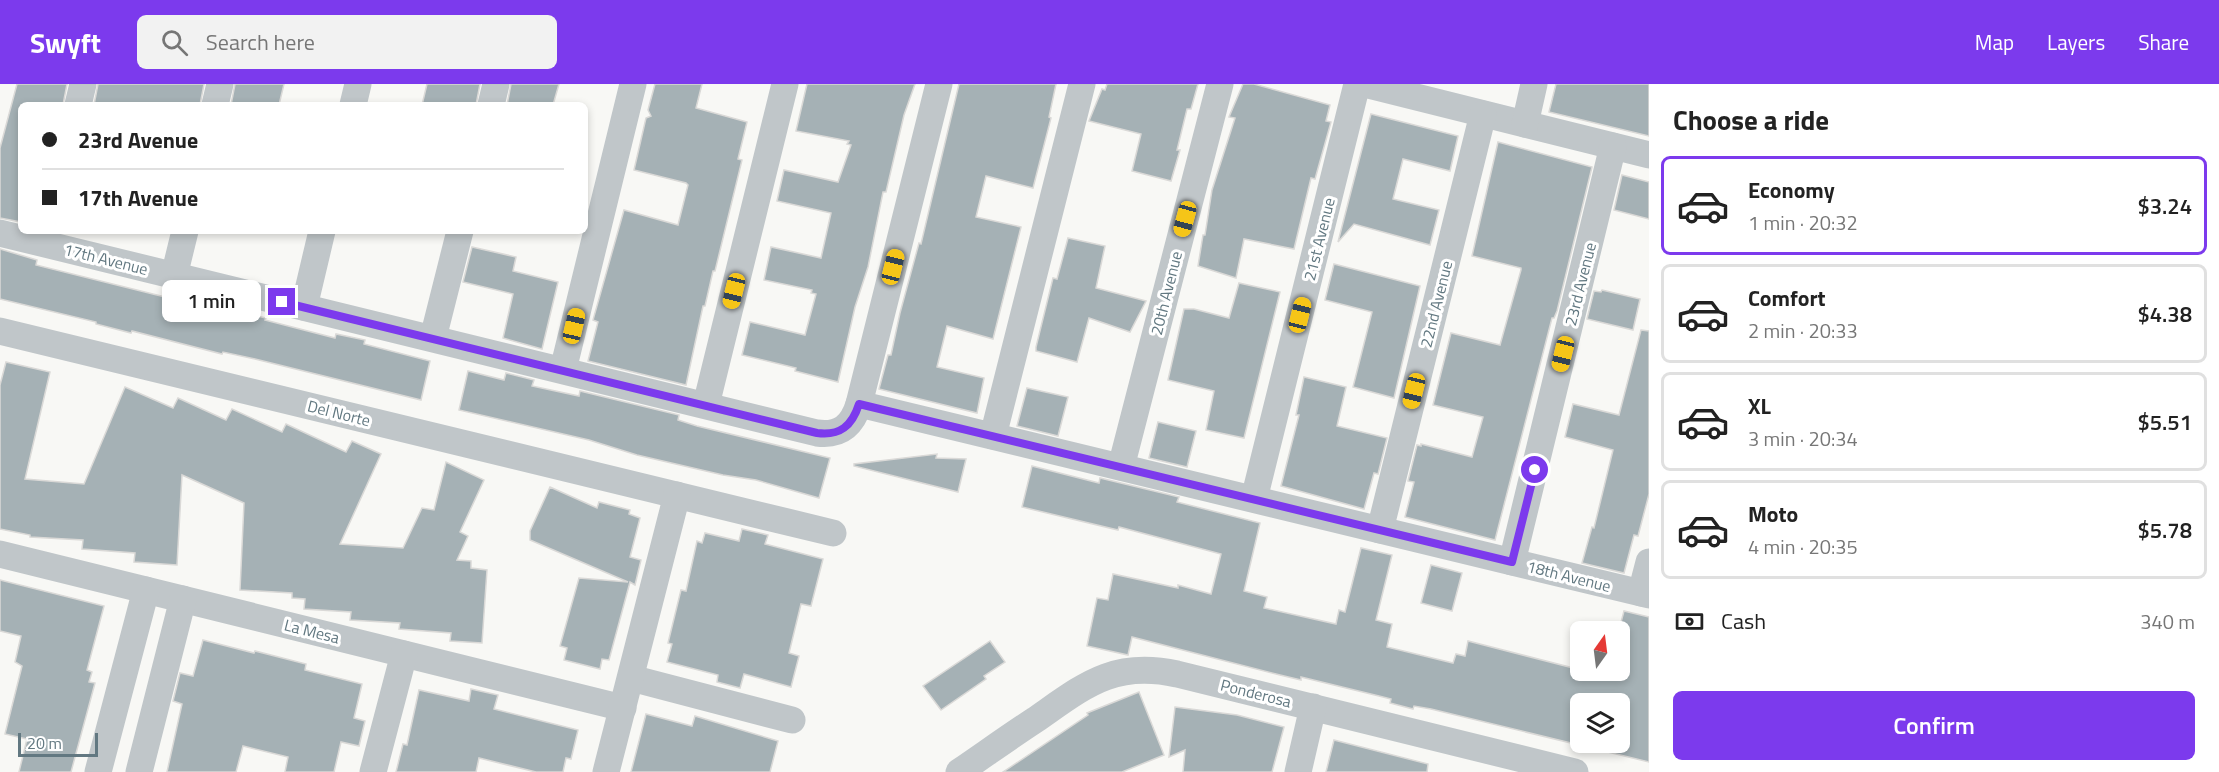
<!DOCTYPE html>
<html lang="en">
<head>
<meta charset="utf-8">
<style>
	:root { --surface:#fff; --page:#f2f2f2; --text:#222; --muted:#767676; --line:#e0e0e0; --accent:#7c3aed }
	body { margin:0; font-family:"Titillium Web",sans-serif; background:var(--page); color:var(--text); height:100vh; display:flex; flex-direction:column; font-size:22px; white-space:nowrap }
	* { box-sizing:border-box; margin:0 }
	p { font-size:20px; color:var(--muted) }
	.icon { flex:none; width:33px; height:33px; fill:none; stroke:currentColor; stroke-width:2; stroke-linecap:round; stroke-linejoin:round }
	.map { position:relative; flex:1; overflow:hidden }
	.drawer { display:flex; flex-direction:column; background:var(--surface); width:570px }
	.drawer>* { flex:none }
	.banner { position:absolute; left:18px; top:18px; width:570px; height:132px; border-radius:9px; box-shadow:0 3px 9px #0003; display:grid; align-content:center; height:132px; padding:0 24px; background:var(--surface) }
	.needle { width:39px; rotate:14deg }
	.controls { position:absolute; left:1570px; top:537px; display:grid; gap:12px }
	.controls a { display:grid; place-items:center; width:60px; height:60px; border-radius:9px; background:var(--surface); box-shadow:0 3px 9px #0003; font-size:30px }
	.scale { position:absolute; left:18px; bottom:15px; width:80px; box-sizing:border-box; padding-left:6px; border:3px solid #627881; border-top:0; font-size:16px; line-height:21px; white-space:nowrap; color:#627881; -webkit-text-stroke:4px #fff; paint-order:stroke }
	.end { position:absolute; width:27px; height:27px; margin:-14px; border:8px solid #7c3aed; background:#fff; box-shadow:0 0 0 3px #fff }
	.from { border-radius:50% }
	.bubble { position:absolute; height:42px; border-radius:9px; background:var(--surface); box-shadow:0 3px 9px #0003; font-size:20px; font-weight:600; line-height:42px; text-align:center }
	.car { position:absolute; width:18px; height:36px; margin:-18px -9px; border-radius:8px; box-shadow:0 0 4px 2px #0007; background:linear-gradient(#f5c518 24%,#345 0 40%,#f5c518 0 76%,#345 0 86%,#f5c518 0) }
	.banner b { display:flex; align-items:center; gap:21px; height:57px; font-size:22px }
	.banner b+b { border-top:2px solid var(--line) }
	.banner i { width:15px; height:15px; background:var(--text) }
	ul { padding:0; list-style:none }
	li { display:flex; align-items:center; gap:18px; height:99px; margin:0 12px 9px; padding:0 12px; border:3px solid var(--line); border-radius:9px }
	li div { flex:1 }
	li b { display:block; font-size:22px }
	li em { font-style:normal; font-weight:600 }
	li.current { border-color:var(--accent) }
	li>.icon { width:54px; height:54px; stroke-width:1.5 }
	h2 { padding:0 24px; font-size:27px; line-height:72px }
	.pay { display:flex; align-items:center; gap:15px; height:66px; padding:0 24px; font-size:22px }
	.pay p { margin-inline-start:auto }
	.button { display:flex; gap:12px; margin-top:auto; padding:12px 24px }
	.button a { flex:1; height:69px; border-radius:9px; background:var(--accent); color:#fff; font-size:24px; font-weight:600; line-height:69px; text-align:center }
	header { display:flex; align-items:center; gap:36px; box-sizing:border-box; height:84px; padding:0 30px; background:var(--accent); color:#fff }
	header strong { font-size:28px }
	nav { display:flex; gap:33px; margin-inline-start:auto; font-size:21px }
	.search { width:420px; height:54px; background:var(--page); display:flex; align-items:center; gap:15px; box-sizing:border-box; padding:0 21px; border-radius:9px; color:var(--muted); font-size:22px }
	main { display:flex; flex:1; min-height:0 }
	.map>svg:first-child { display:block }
</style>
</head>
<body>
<header>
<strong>Swyft</strong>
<div class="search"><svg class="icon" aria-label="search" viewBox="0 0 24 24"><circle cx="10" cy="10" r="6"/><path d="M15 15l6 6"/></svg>Search here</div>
<nav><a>Map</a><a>Layers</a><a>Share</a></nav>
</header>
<main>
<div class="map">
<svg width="1649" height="688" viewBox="0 0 1649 688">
	<rect width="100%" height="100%" fill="#f8f8f5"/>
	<!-- building -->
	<g fill="#a5b1b5" stroke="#dad9d7" stroke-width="1.5" fill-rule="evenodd">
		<path d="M 17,0 L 67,0 L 63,21 L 21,21 L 21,138 L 0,134 L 0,64 Z"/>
		<path d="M 98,0 L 204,0 L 200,21 L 94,21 Z"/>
		<path d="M 235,0 L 284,0 L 279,21 L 231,21 Z"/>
		<path d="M 427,0 L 480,0 L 476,21 L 422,21 Z"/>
		<path d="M 511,0 L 559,0 L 553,21 L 507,21 Z"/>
		<path d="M 655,0 L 702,0 L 696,24 L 747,38 L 738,75 L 742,76 L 715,187 L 713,187 L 705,222 L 703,222 L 686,301 L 588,277 L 598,238 L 593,236 L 624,126 L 678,141 L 688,101 L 686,99 L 634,86 L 646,34 L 651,32 L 648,26 Z"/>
		<path d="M 807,0 L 915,0 L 904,31 L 886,108 L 883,108 L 868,183 L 855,223 L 838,298 L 795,287 L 796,284 L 742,271 L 750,238 L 805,251 L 816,210 L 811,209 L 812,206 L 764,196 L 771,163 L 821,174 L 831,129 L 777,117 L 784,86 L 838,98 L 851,61 L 847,60 L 849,57 L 796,47 Z"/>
		<path d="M 959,0 L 1056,0 L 1049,33 L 1051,34 L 1033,104 L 986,92 L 976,133 L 1021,143 L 993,255 L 947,242 L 937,283 L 984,294 L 977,329 L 879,305 L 888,271 L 891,271 L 900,229 L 919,159 L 921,160 Z"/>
		<path d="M 1107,0 L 1198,0 L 1191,25 L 1187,25 L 1177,66 L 1180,66 L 1171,97 L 1132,87 L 1141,50 L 1089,37 L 1102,5 L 1105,6 Z"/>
		<path d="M 1243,0 L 1254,0 L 1330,21 L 1326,37 L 1331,38 L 1315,95 L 1311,94 L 1294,165 L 1244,155 L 1236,194 L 1198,182 L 1203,151 L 1205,151 L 1212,106 L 1235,34 L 1229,33 Z"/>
		<path d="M 1556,0 L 1649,0 L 1649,52 L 1549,28 Z"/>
		<path d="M 1371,30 L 1458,52 L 1450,87 L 1403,75 L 1393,115 L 1439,126 L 1430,161 L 1354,140 L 1338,158 Z"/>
		<path d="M 1498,58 L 1592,83 L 1557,227 L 1554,234 L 1552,234 L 1495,456 L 1405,433 L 1414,398 L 1408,397 L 1417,361 L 1421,362 L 1421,360 L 1472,373 L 1483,333 L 1433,321 L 1451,249 L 1500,261 L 1521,186 L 1521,184 L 1472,172 Z"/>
		<path d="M 1622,91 L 1649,98 L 1649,135 L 1614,126 Z"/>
		<path d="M 1068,154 L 1105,162 L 1096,204 L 1146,217 L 1130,248 L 1089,234 L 1077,278 L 1036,267 L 1036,263 L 1053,194 L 1057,195 Z"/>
		<path d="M 472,163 L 516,173 L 513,187 L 558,198 L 542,265 L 503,254 L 513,210 L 463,198 Z"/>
		<path d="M 0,165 L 37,176 L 36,181 L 161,212 L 236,229 L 236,227 L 266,234 L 265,236 L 335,254 L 336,250 L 365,256 L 364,260 L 430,277 L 421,316 L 255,275 L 223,268 L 222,270 L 132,247 L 131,249 L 96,240 L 96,238 L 0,215 Z"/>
		<path d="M 1334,180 L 1420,202 L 1394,314 L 1353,303 L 1372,228 L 1325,216 Z"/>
		<path d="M 1239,199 L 1280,208 L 1244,354 L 1206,346 L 1214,307 L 1168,296 L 1184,225 L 1194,225 L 1229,234 Z"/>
		<path d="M 1602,206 L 1640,215 L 1633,246 L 1587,235 L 1594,207 L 1601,208 Z"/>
		<path d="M 1641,246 L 1649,247 L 1649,410 L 1638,452 L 1634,451 L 1624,489 L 1582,479 L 1592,443 L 1594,444 L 1613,366 L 1565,353 L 1573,320 L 1619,331 Z"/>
		<path d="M 6,278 L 50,288 L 25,395 L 84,400 L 125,303 L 173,324 L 178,314 L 226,336 L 232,325 L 282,348 L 286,340 L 346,368 L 352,357 L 381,370 L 340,460 L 403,464 L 422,424 L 434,426 L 446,378 L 484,396 L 460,448 L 468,452 L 457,476 L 471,477 L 471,484 L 487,486 L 482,559 L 450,557 L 451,549 L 399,545 L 400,539 L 350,536 L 351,528 L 304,525 L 305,515 L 292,514 L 292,509 L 240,506 L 244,419 L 182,391 L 177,481 L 134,478 L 135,469 L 82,465 L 83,456 L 30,453 L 30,451 L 0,445 L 0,301 Z"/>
		<path d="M 468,287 L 504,296 L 506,289 L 534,296 L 532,302 L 579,312 L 580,307 L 679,331 L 678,336 L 697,342 L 830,374 L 819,414 L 756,396 L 723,391 L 637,371 L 589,356 L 459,326 Z"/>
		<path d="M 1304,293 L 1346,303 L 1337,342 L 1387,354 L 1378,390 L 1374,389 L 1364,425 L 1281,402 L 1299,331 L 1296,331 Z"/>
		<path d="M 1027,304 L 1068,313 L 1058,352 L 1017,342 Z"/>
		<path d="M 1158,338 L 1196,347 L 1187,383 L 1149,374 Z"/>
		<path d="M 937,370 L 936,374 L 966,375 L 958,408 L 854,382 L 854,380 Z"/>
		<path d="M 1032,382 L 1099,399 L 1100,394 L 1179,413 L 1177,418 L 1260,439 L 1244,507 L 1267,513 L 1264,524 L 1336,540 L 1339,526 L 1345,528 L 1361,464 L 1392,471 L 1376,536 L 1392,540 L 1387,563 L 1453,579 L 1456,570 L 1465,572 L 1468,557 L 1620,596 L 1620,542 L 1624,527 L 1649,533 L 1649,678 L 1431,625 L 1414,622 L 1413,625 L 1390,619 L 1391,615 L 1379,612 L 1301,593 L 1301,596 L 1280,591 L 1132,553 L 1128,571 L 1087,562 L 1097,514 L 1108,516 L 1113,490 L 1178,504 L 1178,501 L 1211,510 L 1221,470 L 1119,443 L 1118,446 L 1022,423 ZM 1581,620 L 1620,620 L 1620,658 L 1581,658 Z"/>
		<path d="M 550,403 L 597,424 L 599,418 L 630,426 L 629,430 L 640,434 L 630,473 L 641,476 L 635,501 L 630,498 L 609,576 L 602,575 L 600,585 L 564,576 L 567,564 L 560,562 L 579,494 L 628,498 L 530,456 L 530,447 Z"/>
		<path d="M 742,445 L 768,451 L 765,460 L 823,475 L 811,522 L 801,520 L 789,569 L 799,572 L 791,603 L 744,590 L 740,604 L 717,598 L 718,591 L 667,578 L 672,560 L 668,559 L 681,506 L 686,507 L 697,457 L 702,459 L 705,449 L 739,457 Z"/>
		<path d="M 1431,481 L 1462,489 L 1452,527 L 1421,519 Z"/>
		<path d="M 0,496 L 104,522 L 87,586 L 92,588 L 89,598 L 95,599 L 71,688 L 19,688 L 27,655 L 5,650 L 22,582 L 15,578 L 21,552 L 0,547 Z"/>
		<path d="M 203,556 L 254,569 L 255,567 L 306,580 L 305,586 L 362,600 L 354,634 L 365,637 L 359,662 L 341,658 L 334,688 L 285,688 L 288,673 L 243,662 L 236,688 L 167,688 L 182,620 L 173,617 L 180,589 L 193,592 Z"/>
		<path d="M 990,557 L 1005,578 L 984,592 L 986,595 L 941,626 L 923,602 Z"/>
		<path d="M 471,605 L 498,611 L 494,625 L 578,646 L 571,675 L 566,674 L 563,688 L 536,688 L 479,674 L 476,688 L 396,688 L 403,660 L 407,661 L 419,606 L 469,617 Z"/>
		<path d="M 1139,608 L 1164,671 L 1122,688 L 1003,688 L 1088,631 L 1087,629 Z"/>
		<path d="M 1175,623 L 1237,631 L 1284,643 L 1272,688 L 1183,688 L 1185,666 L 1169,673 Z"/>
		<path d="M 646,630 L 692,642 L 695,632 L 778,657 L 770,688 L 631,688 Z"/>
		<path d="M 1334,656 L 1428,680 L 1427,688 L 1326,688 Z"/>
	</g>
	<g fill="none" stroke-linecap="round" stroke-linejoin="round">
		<!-- minor -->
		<g stroke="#c0c6c9" stroke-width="27">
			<path d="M 1364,0 L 1649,71"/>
			<path d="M 78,21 L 83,0"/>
			<path d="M 215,21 L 220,0"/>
			<path d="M 353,21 L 358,0"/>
			<path d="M 491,21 L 496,0"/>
			<path d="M 1525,40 L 1534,0"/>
			<path d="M 0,149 L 817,349 C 840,352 852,342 859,320 L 939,0"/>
			<path d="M 174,192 L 185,147"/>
			<path d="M 304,223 L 322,147"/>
			<path d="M 0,247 L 833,449"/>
			<path d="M 433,254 L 460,147"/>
			<path d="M 563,286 L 633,0"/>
			<path d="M 859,320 L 1649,511"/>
			<path d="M 706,321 L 785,0"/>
			<path d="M 993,352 L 1082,0"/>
			<path d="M 1121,383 L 1220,0"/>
			<path d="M 1254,415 L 1357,0"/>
			<path d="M 1380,446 L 1483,30"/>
			<path d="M 0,470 L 623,624"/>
			<path d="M 1512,478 L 1613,62"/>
			<path d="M 1641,509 L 1649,478"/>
			<path d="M 631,594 L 792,636"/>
			<path d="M 98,688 L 146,506"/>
			<path d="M 139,688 L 183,515"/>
			<path d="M 373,688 L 404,570"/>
			<path d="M 606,688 L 677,411"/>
			<path d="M 959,688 C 984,671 1009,653 1035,636 C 1084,602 1113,576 1177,590 L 1575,688"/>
			<path d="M 1298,688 L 1313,623"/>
		</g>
	</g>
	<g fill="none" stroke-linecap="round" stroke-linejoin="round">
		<!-- route -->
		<path stroke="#7c3aed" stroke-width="8" d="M 282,218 L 817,349 C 840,352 852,342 859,320 L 1512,478 L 1535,386"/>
	</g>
	<g text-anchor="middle" stroke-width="6" stroke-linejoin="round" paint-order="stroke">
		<!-- street labels -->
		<g font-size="16" fill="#627881" stroke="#fff">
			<text transform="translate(1319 155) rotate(-76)" y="6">21st Avenue</text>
			<text transform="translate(106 175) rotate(14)" y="6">17th Avenue</text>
			<text transform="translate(1580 200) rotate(-76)" y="6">23rd Avenue</text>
			<text transform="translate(1166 209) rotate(-76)" y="6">20th Avenue</text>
			<text transform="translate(1436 220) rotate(-76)" y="6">22nd Avenue</text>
			<text transform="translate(339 329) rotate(14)" y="6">Del Norte</text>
			<text transform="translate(1569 492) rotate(14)" y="6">18th Avenue</text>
			<text transform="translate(312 547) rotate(14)" y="6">La Mesa</text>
			<text transform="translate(1256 609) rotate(14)" y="6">Ponderosa</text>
		</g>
	</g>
</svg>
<div class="controls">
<a><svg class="needle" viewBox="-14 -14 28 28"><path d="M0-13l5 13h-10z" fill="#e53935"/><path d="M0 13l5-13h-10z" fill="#767676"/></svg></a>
<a><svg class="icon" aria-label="layers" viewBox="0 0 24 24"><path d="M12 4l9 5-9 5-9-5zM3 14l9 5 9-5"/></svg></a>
</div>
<div class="scale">20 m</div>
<i class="end from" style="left:1535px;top:386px"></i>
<i class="end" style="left:282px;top:218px"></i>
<div class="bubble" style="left:162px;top:196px;width:99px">1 min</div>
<i class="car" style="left:1185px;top:135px;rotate:195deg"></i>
<i class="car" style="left:893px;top:183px;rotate:14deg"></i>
<i class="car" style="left:734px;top:207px;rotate:194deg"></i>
<i class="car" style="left:1300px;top:231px;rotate:14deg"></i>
<i class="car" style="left:574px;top:242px;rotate:13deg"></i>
<i class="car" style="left:1563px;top:270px;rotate:194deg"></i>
<i class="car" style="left:1414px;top:307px;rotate:194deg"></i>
<div class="banner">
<b><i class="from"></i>23rd Avenue</b>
<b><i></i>17th Avenue</b>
</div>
</div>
<section class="drawer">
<h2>Choose a ride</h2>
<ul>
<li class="current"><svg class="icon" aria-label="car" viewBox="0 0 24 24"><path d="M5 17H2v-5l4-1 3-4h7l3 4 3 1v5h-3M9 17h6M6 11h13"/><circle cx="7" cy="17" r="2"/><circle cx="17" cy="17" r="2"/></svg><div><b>Economy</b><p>1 min · 20:32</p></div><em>$3.24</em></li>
<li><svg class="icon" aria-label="car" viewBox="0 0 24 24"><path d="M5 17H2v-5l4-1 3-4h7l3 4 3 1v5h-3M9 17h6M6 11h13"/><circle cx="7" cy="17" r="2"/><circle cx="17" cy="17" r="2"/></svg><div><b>Comfort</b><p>2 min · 20:33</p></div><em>$4.38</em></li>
<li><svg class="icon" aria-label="car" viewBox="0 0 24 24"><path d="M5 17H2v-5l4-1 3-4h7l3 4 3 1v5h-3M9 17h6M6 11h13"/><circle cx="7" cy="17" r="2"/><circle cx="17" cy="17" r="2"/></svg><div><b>XL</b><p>3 min · 20:34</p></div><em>$5.51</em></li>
<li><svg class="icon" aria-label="car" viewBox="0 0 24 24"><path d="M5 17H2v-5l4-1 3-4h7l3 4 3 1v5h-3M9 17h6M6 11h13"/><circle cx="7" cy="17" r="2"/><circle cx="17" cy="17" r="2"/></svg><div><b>Moto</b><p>4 min · 20:35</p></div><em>$5.78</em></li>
</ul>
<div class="pay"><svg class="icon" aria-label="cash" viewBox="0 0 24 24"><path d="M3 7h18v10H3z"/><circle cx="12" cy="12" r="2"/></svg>Cash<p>340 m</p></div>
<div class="button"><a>Confirm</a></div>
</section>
</main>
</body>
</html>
